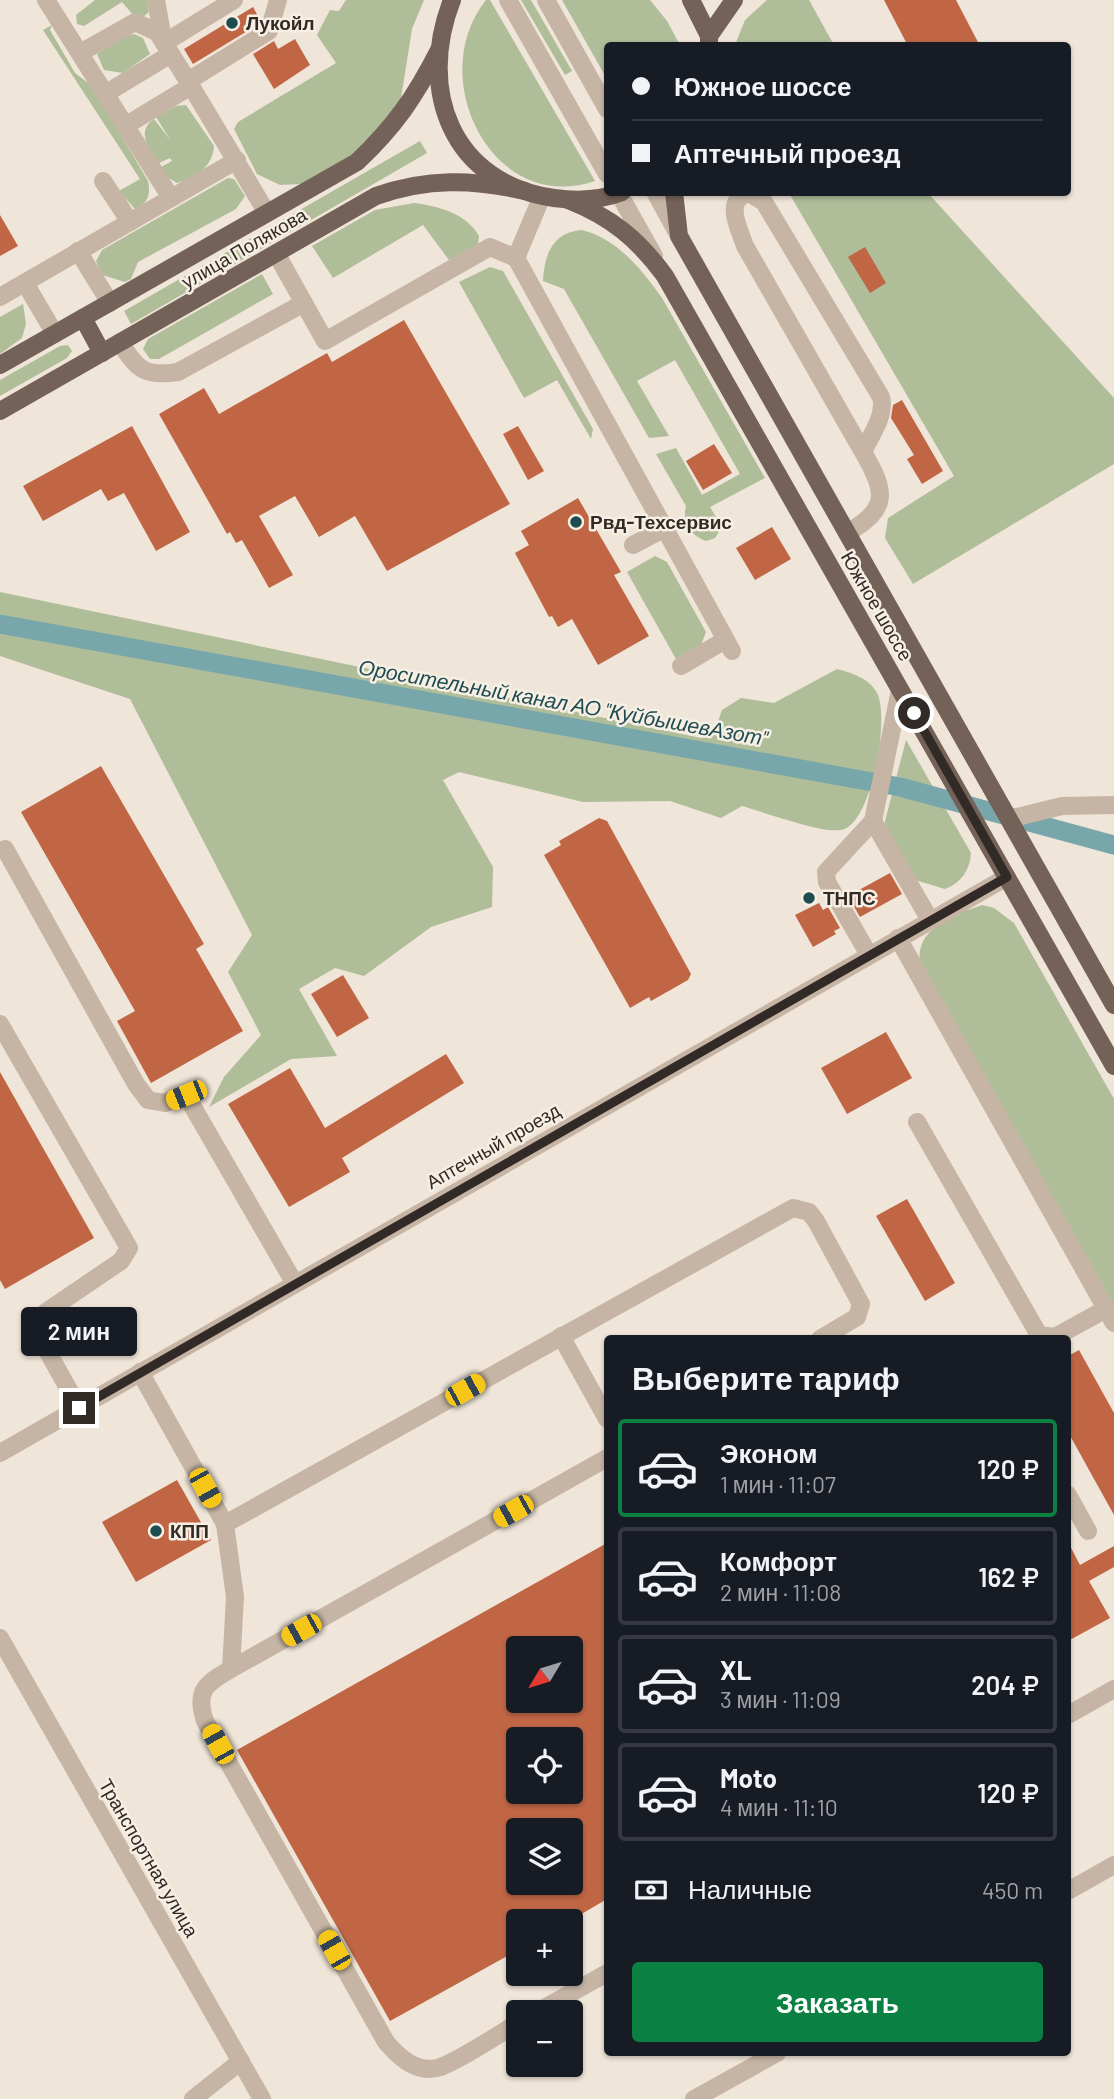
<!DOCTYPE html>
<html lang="ru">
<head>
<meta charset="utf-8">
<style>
	:root { --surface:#171b24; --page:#242831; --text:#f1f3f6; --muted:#9ea1a6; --line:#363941; --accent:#0b8043 }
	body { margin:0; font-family:Barlow,sans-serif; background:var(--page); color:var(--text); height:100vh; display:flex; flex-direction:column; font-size:26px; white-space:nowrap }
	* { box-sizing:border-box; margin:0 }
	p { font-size:23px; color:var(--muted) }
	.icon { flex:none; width:38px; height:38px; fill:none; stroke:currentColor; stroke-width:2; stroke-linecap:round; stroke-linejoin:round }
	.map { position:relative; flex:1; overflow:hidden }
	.details { position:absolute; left:604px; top:1335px; width:467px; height:721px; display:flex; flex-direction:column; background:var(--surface); border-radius:7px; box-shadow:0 2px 5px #0004 }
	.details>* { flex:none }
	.guide { position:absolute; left:604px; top:42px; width:467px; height:154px; border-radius:7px; box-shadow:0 2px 5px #0004; display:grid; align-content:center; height:154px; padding:0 28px; background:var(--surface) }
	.needle { width:46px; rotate:232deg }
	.tools { position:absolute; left:506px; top:1636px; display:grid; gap:14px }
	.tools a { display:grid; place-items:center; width:77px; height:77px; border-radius:7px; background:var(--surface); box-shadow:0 2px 5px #0004; font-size:35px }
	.end { position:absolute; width:32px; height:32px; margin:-16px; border:9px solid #322a26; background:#fff; box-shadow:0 0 0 4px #fff }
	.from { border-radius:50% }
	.bubble { position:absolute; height:49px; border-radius:7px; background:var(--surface); box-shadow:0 2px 5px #0004; font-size:23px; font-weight:600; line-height:49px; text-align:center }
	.car { position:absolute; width:21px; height:42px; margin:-21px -10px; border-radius:9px; box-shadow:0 0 5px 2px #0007; background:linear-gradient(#f5c518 24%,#345 0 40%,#f5c518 0 76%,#345 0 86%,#f5c518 0) }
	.guide b { display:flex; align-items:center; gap:24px; height:66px; font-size:26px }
	.guide b+b { border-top:2px solid var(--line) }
	.guide i { width:18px; height:18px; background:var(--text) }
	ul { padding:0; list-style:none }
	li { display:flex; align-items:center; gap:21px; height:98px; margin:0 14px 10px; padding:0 14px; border:4px solid var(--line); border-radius:7px }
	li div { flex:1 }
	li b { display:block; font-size:26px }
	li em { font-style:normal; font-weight:600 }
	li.selected { border-color:var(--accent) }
	li>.icon { width:63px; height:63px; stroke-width:1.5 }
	h2 { padding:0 28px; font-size:32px; line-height:84px }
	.pay { display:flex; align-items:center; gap:18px; height:77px; padding:0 28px; font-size:26px }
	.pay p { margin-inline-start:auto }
	.action { display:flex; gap:14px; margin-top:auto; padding:14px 28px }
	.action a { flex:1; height:80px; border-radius:7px; background:var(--accent); color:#fff; font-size:28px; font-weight:600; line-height:80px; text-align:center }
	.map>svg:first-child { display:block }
</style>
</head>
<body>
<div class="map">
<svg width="1114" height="2099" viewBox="0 0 1114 2099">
	<rect width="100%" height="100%" fill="#efe5d8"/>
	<!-- green -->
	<g fill="#b0bd99">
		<path d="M 95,0 L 147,0 L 149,12 L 143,17 L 134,16 L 122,2 L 84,26 L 77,24 L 76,15 Z"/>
		<path d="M 346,0 L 424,0 L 412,29 L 400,104 L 356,153 L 301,184 L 280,185 L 257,174 L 234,129 L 238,122 L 336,63 L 317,35 L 330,10 L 339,11 Z"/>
		<path d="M 486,0 L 490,0 L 595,181 C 492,216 424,77 486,0 Z"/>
		<path d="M 521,0 L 531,0 L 572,71 L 565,75 Z"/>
		<path d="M 562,0 L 650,0 L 667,21 L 680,45 L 607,46 L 607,79 Z"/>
		<path d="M 767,0 L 809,0 L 834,45 L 735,45 L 745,20 Z"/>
		<path d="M 52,25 L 50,30 L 75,73 L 92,86 L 148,181 C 151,195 148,203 135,209 L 119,191 L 140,179 L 43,30 Z"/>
		<path d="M 134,34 L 143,38 L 150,54 L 123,73 L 104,70 L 97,54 L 124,36 Z"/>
		<path d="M 186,105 L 214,146 C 213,166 196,178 177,183 L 167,177 L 161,167 L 172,161 L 170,158 L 159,163 C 150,149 135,132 154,119 L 171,141 L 156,117 L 176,106 Z"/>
		<path d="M 420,141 L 427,153 L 131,324 L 124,311 Z"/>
		<path d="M 228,178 L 234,179 L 245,196 L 236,209 L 138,262 L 131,279 L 125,282 L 102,275 L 96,261 L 102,250 Z"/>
		<path d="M 789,193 L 928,193 L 1114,398 L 1114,464 L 913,584 L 885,538 L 888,518 L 954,476 Z"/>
		<path d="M 414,203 C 438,206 466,213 479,236 L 478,245 L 449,260 L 423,225 L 333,278 L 312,246 L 375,210 Z"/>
		<path d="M 582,230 C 618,239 642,270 662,298 L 765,478 L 710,507 L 722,527 L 715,538 L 706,541 C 690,535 682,523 686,506 L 656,454 L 676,448 L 702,495 L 740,474 L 675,360 L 637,381 L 669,436 L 649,438 L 564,289 L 543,281 C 544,255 553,232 582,230 Z"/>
		<path d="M 490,267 L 503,271 L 593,429 L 591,439 L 557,380 L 524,398 L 459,282 Z"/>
		<path d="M 262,274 L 273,294 L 159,359 L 150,359 L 143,349 L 148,339 Z"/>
		<path d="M 23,304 L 26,324 L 22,338 L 0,354 L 0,317 Z"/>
		<path d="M 68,345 L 72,351 L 67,358 L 0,396 L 0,380 L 60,346 Z"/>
		<path d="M 655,556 L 667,562 L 706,632 L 701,645 L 676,659 L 627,572 Z"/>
		<path d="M 0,592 L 701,738 L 714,733 L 722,710 L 741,698 L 774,703 L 837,669 C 852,673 869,678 877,693 C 890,717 872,825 841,830 C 820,833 764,812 742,806 L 721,818 L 670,801 L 583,802 L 459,772 L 443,780 L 493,867 L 492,907 L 431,927 L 364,976 L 335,968 L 299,989 L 337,1056 L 291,1059 L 209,1107 L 224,1077 L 261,1035 L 228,972 L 252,935 L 130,699 L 0,656 Z"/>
		<path d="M 906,740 L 971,853 C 970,870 961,883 945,889 L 915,880 L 884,825 Z"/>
		<path d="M 982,905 L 994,908 L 1014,923 L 1114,1099 L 1114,1305 L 920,964 C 914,928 955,914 982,905 Z"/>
	</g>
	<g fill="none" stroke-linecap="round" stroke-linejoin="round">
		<!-- canal -->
		<path stroke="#78a7ab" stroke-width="19" d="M 0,624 L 900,787 L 1114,845"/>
	</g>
	<!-- building -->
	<g fill="#c06645" fill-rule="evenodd">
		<path d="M 884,0 L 956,0 L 980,46 L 908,46 Z"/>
		<path d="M 253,7 L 260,20 L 259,24 L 193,64 L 184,49 Z"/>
		<path d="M 295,39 L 310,65 L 274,89 L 253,54 L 274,41 L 278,49 Z"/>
		<path d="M 0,215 L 18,246 L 0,256 Z"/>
		<path d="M 865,247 L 886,283 L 870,293 L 848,257 Z"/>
		<path d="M 404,320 L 510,504 L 387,571 L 355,516 L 319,537 L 295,496 L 259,516 L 293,575 L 269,588 L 242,540 L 236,543 L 230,532 L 227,534 L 159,414 L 204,388 L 219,414 L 327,353 L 332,362 Z"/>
		<path d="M 902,400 L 943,471 L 922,484 L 907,459 L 914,455 L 891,418 L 893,405 Z"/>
		<path d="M 132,426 L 190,532 L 156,551 L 124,493 L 108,501 L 101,489 L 43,521 L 23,486 Z"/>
		<path d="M 518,426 L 544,471 L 528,480 L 503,434 Z"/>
		<path d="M 714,444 L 732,473 L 703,490 L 686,461 Z"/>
		<path d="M 578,498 L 621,572 L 614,575 L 649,636 L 598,665 L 572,619 L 558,627 L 552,616 L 549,617 L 515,553 L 529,545 L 521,531 Z"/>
		<path d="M 772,527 L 791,559 L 755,580 L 736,548 Z"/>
		<path d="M 101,766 L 204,944 L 196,949 L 243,1031 L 151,1083 L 117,1021 L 135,1011 L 21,812 Z"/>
		<path d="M 599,818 L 607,821 L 691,974 L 688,980 L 651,1001 L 649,997 L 630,1008 L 544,855 L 561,845 L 559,841 Z"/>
		<path d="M 890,873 L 902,894 L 860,917 L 848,896 Z"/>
		<path d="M 819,903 L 823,910 L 828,907 L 840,928 L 834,931 L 836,934 L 813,947 L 795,915 Z"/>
		<path d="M 343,975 L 369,1018 L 337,1037 L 311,994 Z"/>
		<path d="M 886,1032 L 912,1078 L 847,1114 L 821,1068 Z"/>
		<path d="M 446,1054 L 464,1083 L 342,1158 L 350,1172 L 289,1207 L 228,1104 L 290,1068 L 325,1128 Z"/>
		<path d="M 0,1072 L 94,1238 L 5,1289 L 0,1280 Z"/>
		<path d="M 907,1199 L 955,1283 L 925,1301 L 876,1216 Z"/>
		<path d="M 1079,1350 L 1114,1413 L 1114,1515 L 1068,1432 L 1068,1356 Z"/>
		<path d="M 177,1480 L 211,1540 L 136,1582 L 102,1522 Z"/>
		<path d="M 1068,1542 L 1080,1565 L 1114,1546 L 1114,1567 L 1089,1581 L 1110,1618 L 1068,1641 Z"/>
		<path d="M 607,1543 L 607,1899 L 568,1922 L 518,1922 L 518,1950 L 390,2021 L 237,1750 ZM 518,1648 L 570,1648 L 570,1701 L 518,1701 ZM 518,1740 L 570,1740 L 570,1792 L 518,1792 ZM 518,1830 L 570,1830 L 570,1883 L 518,1883 Z"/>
	</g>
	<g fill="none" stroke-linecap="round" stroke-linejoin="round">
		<!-- minor -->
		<g stroke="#c6b5a4" stroke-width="18">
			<path d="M 46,0 L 171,198"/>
			<path d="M 156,0 L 163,39"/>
			<path d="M 508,0 L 607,174"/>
			<path d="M 546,0 L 607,109"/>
			<path d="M 80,53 L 135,22 L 157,32 L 164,43"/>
			<path d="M 188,81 L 164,43 L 234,0"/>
			<path d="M 105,94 L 171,54"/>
			<path d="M 125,126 L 191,86"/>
			<path d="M 103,181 L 130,222"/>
			<path d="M 618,192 L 654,256"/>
			<path d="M 655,192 L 679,236"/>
			<path d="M 542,196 L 516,258 L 732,651"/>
			<path d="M 267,213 L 188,81 L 269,31 L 278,0"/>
			<path d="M 78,251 L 110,303"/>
			<path d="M 276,253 L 325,341 L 490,247 L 516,258"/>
			<path d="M 25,283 L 55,334"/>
			<path d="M 0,297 L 237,160"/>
			<path d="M 120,342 C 137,370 145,377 178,372 L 304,303"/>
			<path d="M 847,533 C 890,509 886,491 863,452 L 745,246 C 739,228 723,200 749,193 L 764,202 L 881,397 C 886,415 871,435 863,452"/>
			<path d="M 633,545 L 665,528"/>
			<path d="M 681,666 L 725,640"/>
			<path d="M 1009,819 L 1062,806 L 1114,805"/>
			<path d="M 873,821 L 930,920"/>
			<path d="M 5,849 L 136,1084 L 148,1100 L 165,1103 L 186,1095 L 295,1284"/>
			<path d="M 898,938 L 1114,1323"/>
			<path d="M 869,955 L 827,882 L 826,872 L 873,821 L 900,690"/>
			<path d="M 0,1024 L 129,1248 L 121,1261 L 46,1312 L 34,1327 L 79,1408"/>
			<path d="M 917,1122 L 1039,1335 L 1055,1337 L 1106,1309"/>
			<path d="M 561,1336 L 607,1419"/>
			<path d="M 140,1372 L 225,1524 L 235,1597 L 231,1669 L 607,1458"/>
			<path d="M 0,1453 L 1007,877"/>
			<path d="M 1068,1495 L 1088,1531"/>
			<path d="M 225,1524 L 793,1208 L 809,1212 L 816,1221 L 861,1304 L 857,1317 L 820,1339"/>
			<path d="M 0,1638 L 262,2099"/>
			<path d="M 231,1669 C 205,1684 195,1691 205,1721 L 386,2042 C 398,2056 415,2073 437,2068 C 452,2065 501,2033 518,2023"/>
			<path d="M 1068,1715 L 1114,1689"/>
			<path d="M 1068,1891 L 1114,1865"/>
			<path d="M 537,2012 L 607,1973"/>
			<path d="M 193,2099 L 241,2061"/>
			<path d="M 694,2099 L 777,2053"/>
		</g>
		<!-- major -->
		<g stroke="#746157" stroke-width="18">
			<path d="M 452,0 C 417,90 451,183 554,198 C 577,201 599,201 622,192"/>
			<path d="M 691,0 L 709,36 L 709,46"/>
			<path d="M 709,36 L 734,0"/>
			<path d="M 674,192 L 679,236 L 1114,1005"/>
			<path d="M 568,200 C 611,217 638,239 665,276 L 1114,1066"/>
			<path d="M 83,318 L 102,353"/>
			<path d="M 0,365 L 357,162 C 395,126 415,97 439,50"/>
			<path d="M 0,411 L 376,196 C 427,178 472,179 525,191"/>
		</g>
	</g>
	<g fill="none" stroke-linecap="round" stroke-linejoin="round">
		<!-- route -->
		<path stroke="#322a26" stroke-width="9" d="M 79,1408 L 1007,877 L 914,713"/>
	</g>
	<!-- markers -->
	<g fill="#1e4d51" stroke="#f7efe3" stroke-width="2.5">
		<circle cx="232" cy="23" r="7"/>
		<circle cx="576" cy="522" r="7"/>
		<circle cx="809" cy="898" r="7"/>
		<circle cx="156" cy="1531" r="7"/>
	</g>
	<g text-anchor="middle" stroke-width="5" stroke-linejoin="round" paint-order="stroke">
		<!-- poi labels -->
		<g font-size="19" font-weight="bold" fill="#322a26" stroke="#f7efe3" text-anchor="start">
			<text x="246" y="30">Лукойл</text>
			<text x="590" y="529">Рвд-Техсервис</text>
			<text x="823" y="905">ТНПС</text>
			<text x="170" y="1538">КПП</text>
		</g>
		<!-- street labels -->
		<g font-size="19" fill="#322a26" stroke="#f7efe3">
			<text transform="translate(244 248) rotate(-30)" y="7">улица Полякова</text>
			<text transform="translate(877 606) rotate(60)" y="7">Южное шоссе</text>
			<text transform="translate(493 1146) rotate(-30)" y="7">Аптечный проезд</text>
			<text transform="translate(149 1858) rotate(60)" y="7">Транспортная улица</text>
		</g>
		<!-- water labels -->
		<g font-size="21" font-style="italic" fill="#1e4d51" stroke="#f7efe3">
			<text transform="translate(563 703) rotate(10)" y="7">Оросительный канал АО "КуйбышевАзот"</text>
		</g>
	</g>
</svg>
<div class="tools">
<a><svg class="needle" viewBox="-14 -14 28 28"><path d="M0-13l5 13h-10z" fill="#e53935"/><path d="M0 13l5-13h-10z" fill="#9ea1a6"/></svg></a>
<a><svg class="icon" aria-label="locate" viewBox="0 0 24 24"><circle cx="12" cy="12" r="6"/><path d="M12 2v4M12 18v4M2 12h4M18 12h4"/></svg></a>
<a><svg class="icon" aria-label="layers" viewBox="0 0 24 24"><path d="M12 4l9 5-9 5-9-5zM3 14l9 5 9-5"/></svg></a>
<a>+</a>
<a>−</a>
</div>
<i class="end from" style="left:914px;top:713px"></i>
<i class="end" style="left:79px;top:1408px"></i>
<div class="bubble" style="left:21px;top:1307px;width:116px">2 мин</div>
<i class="car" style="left:186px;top:1095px;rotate:248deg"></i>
<i class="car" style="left:465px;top:1390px;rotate:61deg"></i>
<i class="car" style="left:205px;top:1488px;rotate:151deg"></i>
<i class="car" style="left:513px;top:1511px;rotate:241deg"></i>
<i class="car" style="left:301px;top:1630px;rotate:241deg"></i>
<i class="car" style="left:218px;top:1744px;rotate:331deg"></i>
<i class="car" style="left:334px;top:1950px;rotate:330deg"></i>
<div class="guide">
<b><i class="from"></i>Южное шоссе</b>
<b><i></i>Аптечный проезд</b>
</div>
<section class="details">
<h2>Выберите тариф</h2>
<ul>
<li class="selected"><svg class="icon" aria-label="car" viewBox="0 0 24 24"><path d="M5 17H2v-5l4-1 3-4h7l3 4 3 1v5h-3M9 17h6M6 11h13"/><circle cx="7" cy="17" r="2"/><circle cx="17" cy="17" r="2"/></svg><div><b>Эконом</b><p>1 мин · 11:07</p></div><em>120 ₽</em></li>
<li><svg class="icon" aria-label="car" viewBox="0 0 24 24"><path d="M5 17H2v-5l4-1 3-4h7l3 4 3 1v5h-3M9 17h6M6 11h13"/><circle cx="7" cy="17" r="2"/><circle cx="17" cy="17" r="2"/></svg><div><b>Комфорт</b><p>2 мин · 11:08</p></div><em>162 ₽</em></li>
<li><svg class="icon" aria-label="car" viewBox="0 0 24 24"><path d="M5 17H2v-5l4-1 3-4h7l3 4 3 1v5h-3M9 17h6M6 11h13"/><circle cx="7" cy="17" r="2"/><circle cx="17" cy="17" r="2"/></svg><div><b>XL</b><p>3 мин · 11:09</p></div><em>204 ₽</em></li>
<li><svg class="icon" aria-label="car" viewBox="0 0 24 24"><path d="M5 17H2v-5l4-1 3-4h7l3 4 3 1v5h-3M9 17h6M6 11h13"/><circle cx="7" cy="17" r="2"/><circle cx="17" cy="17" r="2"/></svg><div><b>Moto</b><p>4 мин · 11:10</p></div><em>120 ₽</em></li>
</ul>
<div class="pay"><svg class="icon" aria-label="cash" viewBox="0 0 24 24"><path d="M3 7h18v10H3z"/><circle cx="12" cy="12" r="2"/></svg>Наличные<p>450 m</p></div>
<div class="action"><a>Заказать</a></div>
</section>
</div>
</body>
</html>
